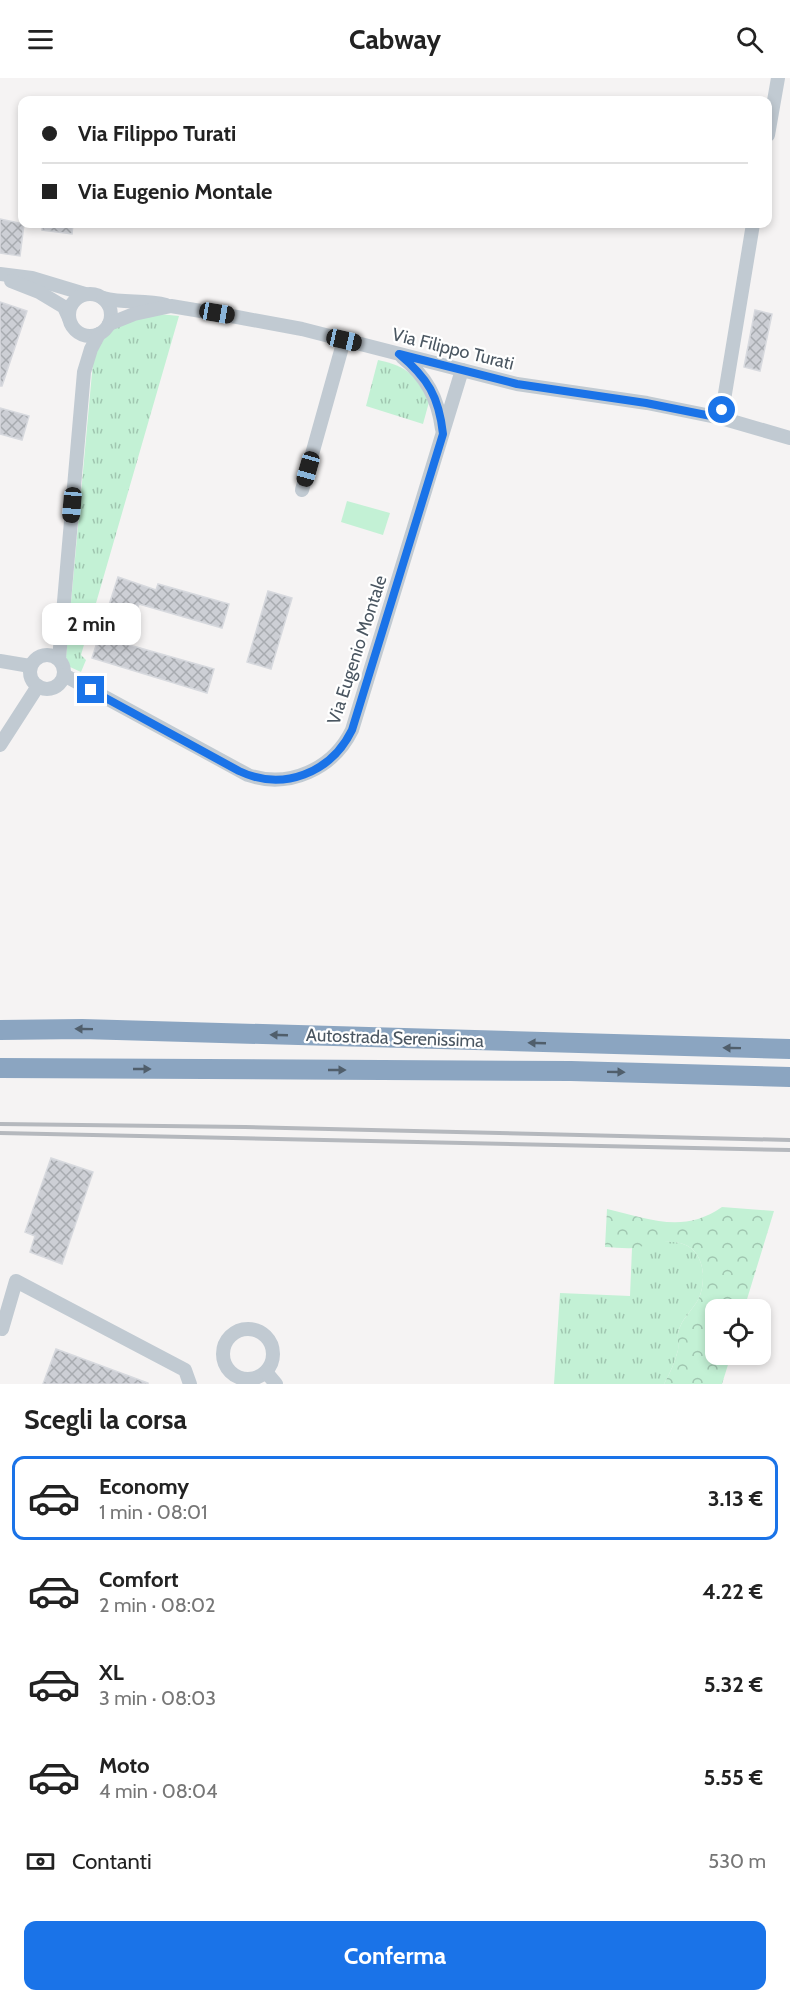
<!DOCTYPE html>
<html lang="it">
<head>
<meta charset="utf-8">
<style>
	:root { --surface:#fff; --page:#f2f2f2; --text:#222; --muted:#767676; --line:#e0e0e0; --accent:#1a73e8 }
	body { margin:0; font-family:Cabin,sans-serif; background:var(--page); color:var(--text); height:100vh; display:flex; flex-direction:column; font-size:22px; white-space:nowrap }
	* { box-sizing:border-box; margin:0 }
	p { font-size:20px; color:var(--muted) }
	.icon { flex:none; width:33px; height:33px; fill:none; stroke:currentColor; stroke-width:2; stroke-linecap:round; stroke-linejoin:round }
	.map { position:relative; height:1306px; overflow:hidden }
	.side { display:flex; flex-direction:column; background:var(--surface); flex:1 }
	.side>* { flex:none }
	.hud { position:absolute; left:18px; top:18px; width:754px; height:132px; border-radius:12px; box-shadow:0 3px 9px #0003; display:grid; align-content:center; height:132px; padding:0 24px; background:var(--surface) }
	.buttons { position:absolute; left:705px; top:1221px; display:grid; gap:12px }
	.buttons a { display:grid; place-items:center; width:66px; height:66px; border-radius:12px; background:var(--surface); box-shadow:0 3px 9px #0003; font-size:30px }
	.end { position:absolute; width:27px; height:27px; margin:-14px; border:8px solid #1a73e8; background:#fff; box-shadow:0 0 0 3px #fff }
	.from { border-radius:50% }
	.bubble { position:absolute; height:42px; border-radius:12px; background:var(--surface); box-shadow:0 3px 9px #0003; font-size:20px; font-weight:700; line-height:42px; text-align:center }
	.car { position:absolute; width:18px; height:36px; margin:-18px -9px; border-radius:8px; box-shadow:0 0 4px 2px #0007; background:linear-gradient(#222 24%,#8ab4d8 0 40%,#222 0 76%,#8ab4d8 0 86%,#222 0) }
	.hud b { display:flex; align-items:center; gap:21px; height:57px; font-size:22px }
	.hud b+b { border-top:2px solid var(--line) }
	.hud i { width:15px; height:15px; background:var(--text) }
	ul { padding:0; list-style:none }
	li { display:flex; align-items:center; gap:18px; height:84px; margin:0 12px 9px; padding:0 12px; border:3px solid transparent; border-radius:12px }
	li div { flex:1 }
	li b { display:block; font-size:22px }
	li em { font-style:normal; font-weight:700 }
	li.current { border-color:var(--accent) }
	li>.icon { width:54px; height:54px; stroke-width:1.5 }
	h2 { padding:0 24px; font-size:27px; line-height:72px }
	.pay { display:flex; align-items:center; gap:15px; height:66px; padding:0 24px; font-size:22px }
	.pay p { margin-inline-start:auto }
	.button { display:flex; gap:12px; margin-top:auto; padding:12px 24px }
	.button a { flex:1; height:69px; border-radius:12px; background:var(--accent); color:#fff; font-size:24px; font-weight:700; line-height:69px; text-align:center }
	header { display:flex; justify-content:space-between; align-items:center; height:78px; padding:0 24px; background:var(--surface); font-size:27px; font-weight:700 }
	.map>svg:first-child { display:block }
</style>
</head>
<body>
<header><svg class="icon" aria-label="menu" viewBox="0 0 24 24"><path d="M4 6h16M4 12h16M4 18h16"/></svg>Cabway<svg class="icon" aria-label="search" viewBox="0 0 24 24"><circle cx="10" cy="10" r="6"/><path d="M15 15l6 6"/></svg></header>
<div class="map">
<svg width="790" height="1306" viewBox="0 0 790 1306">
	<defs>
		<pattern id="grass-tufts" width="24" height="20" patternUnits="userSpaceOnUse" patternTransform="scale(1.5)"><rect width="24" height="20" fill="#c3f1d5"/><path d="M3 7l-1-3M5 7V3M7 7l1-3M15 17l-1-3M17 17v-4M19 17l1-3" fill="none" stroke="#a0c6b0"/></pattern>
		<pattern id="forest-crowns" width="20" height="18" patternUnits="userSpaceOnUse" patternTransform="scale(1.5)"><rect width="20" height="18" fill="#c3f1d5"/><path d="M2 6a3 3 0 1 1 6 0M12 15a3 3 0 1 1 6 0" fill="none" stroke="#a0c6b0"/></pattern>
		<pattern id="building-cross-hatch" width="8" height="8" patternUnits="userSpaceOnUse" patternTransform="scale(1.5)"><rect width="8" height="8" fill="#cdcfd5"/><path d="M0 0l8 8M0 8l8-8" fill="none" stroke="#a8abb0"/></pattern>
	</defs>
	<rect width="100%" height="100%" fill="#f5f3f3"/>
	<!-- grass -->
	<g fill="url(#grass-tufts)">
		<path d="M 159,236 L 179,238 L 81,577 L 86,582 L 81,594 L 70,589 L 66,579 L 93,284 C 106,246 123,243 159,236 Z"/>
		<path d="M 378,282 C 408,288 416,298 429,324 L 423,346 L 366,328 Z"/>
		<path d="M 651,1164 C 661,1164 673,1162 683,1166 C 705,1173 707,1204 698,1222 C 693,1231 684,1239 680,1249 C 676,1257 679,1263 678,1272 C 675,1284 670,1295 664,1306 L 554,1306 L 560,1215 L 630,1218 L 632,1170 Z"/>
	</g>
	<!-- forest -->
	<path fill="url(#forest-crowns)" d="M 722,1129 L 774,1133 L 744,1231 L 716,1232 L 716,1276 L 731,1277 L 722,1306 L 664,1306 C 670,1295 675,1284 678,1272 C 679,1264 676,1257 680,1249 C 684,1239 693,1231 698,1222 C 707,1204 705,1173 683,1166 C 666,1160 650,1167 633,1170 C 625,1171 614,1169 605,1169 L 607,1131 C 650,1141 683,1156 722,1129 Z"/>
	<!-- garden -->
	<path fill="#c3f1d5" d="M 347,423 L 390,435 L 383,457 L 341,444 Z"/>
	<!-- building -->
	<g fill="url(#building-cross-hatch)" stroke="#d7d9de" stroke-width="1.5">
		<path d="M 0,141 L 24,146 L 20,178 L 0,175 Z"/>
		<path d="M 42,146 L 73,146 L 72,156 L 42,152 Z"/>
		<path d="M 0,224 L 27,233 L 2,308 L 0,308 Z"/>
		<path d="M 755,232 L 772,236 L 760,293 L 744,289 Z"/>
		<path d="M 0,330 L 29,338 L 22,362 L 0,356 Z"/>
		<path d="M 118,499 L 156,512 L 158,506 L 229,526 L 222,550 L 139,526 L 126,566 L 214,591 L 207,615 L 92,580 Z"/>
		<path d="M 268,513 L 292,520 L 271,591 L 247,584 Z"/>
		<path d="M 51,1080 L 93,1094 L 62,1186 L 30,1174 L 35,1158 L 25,1154 Z"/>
		<path d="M 56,1271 L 148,1305 L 148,1306 L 43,1306 Z"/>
	</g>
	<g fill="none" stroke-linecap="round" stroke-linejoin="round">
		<!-- minor -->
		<g stroke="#c1cad2" stroke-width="14">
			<path d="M 768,57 L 778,0"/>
			<path d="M 0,196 L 32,200 L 85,216"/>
			<path d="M 11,203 L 39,214 L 64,229 L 69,240"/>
			<circle cx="90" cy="237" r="21"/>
			<path d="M 103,220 C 124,226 145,221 166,227"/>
			<path d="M 109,246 L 134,236 L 171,228 L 237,239 L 302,251 L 517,306 L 647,325 L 721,340 L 790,360"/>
			<path d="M 402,279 C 426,298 438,320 442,351"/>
			<path d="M 721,340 L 753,146"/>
			<path d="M 302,412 L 344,262"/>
			<circle cx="47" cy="594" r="17"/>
			<path d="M 59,581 L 84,294 L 91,271 L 99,256"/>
			<path d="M 0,583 L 30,588"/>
			<path d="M 64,597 L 248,697 C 289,711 333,691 352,652 L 462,292"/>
			<path d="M 0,667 L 38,608"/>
			<circle cx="248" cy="1276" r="25"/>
			<path d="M 2,1251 L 16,1203 L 185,1292 L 190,1306"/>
			<path d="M 266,1294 L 276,1306"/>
		</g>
		<!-- highway -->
		<g stroke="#8ba5c1" stroke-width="20">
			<path d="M 0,952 L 82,951 L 790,971"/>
			<path d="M 0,990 L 571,993 L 790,999"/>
		</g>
		<!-- rail -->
		<g stroke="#b5b8bd" stroke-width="4">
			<path d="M 0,1046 L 245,1049 L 790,1062"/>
			<path d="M 0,1055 L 790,1072"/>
		</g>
	</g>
	<!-- one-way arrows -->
	<defs><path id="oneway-solid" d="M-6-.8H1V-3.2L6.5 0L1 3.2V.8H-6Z" transform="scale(1.5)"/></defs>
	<g fill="#505e6b">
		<use href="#oneway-solid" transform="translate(84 951) rotate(-179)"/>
		<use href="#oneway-solid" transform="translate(279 957) rotate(-178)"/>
		<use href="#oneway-solid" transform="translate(537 965) rotate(-178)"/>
		<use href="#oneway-solid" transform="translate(732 970) rotate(-179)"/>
		<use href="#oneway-solid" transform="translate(142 991)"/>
		<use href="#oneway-solid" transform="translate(337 992)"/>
		<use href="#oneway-solid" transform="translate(616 994) rotate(1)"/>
	</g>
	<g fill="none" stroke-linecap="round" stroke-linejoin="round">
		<!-- route -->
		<path stroke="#1a73e8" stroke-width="8" d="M 91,612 L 239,693 C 283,714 331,695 352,652 L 443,356 C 439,319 428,300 399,276 L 517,306 L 646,325 L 721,340 L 722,332"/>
	</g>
	<g text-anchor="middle" stroke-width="4.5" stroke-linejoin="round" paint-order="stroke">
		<!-- street labels -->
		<g font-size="18" fill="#4a5661" stroke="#fff">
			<text transform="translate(453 271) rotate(14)" y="6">Via Filippo Turati</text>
			<text transform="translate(357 572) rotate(-72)" y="6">Via Eugenio Montale</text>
			<text transform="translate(395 960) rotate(2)" y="6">Autostrada Serenissima</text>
		</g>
	</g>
</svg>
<div class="buttons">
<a><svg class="icon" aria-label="locate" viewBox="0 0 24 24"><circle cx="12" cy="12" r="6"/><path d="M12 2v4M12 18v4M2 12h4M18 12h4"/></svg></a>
</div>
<i class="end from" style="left:722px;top:332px"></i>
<i class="end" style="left:91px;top:612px"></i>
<div class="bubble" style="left:42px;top:525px;width:99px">2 min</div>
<i class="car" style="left:217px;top:235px;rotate:100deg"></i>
<i class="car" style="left:344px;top:262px;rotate:103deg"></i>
<i class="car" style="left:308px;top:391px;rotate:196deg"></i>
<i class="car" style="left:72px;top:427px;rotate:185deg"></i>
<div class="hud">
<b><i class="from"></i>Via Filippo Turati</b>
<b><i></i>Via Eugenio Montale</b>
</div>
</div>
<section class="side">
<h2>Scegli la corsa</h2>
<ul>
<li class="current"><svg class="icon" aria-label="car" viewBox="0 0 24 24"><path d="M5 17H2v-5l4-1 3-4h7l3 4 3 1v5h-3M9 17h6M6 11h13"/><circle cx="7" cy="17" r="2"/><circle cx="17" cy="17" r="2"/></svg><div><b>Economy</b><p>1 min · 08:01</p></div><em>3.13 €</em></li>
<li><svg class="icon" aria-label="car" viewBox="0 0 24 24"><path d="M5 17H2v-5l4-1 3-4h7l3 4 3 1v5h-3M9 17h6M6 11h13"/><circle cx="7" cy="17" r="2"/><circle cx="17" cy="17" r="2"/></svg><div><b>Comfort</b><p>2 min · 08:02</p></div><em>4.22 €</em></li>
<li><svg class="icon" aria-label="car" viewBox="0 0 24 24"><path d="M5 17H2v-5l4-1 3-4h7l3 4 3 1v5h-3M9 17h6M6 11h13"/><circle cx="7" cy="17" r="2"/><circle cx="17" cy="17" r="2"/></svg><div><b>XL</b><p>3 min · 08:03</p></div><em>5.32 €</em></li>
<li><svg class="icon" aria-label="car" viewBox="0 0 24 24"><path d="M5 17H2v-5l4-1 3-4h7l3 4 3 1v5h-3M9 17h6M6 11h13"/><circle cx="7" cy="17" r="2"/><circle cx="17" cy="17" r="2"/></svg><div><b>Moto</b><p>4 min · 08:04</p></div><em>5.55 €</em></li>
</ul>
<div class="pay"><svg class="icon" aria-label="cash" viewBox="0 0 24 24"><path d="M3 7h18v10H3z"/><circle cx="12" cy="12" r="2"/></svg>Contanti<p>530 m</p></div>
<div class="button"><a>Conferma</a></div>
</section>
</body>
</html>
